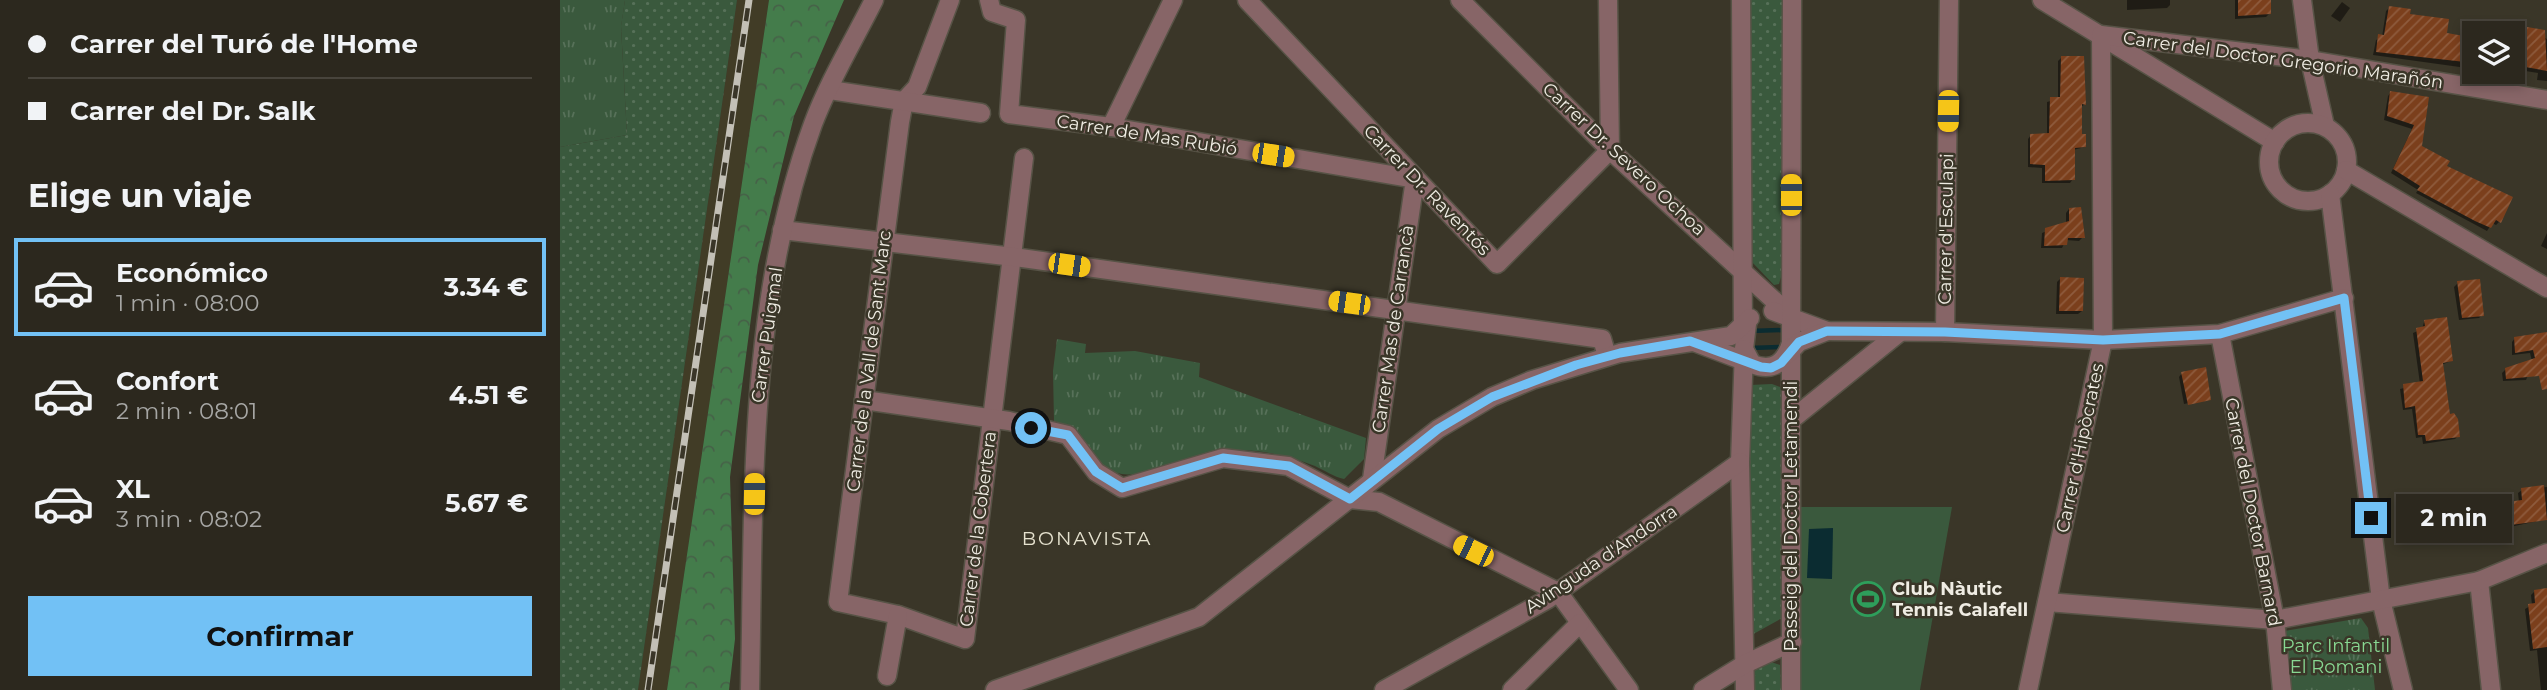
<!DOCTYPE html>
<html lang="es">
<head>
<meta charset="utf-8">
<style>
	:root { --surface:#2c281e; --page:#38342b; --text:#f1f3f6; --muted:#a6a6a4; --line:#48443c; --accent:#72c1f5 }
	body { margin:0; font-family:Montserrat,sans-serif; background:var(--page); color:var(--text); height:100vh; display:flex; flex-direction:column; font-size:26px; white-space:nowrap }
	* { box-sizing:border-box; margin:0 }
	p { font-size:23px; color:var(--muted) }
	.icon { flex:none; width:38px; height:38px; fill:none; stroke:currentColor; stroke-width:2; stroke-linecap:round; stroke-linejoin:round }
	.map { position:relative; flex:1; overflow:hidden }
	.panel { display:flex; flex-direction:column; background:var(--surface); width:560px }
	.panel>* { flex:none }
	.top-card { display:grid; align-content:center; height:154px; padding:0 28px; background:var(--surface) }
	.controls { position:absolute; left:1902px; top:21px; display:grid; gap:14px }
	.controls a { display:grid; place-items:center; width:63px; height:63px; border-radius:0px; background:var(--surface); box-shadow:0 4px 10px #0003,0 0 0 2px var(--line); font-size:35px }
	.end { position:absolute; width:32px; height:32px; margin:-16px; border:9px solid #72c1f5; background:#111; box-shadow:0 0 0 4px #111 }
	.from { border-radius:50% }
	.bubble { position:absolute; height:49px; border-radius:0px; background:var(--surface); box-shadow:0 4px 10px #0003,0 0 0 2px var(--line); font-size:23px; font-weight:700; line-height:49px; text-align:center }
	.car { position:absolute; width:21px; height:42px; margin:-21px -10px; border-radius:9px; box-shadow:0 0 5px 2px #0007; background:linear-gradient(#f5c518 24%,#345 0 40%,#f5c518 0 76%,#345 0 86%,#f5c518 0) }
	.top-card b { display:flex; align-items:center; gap:24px; height:66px; font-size:26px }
	.top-card b+b { border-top:2px solid var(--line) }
	.top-card i { width:18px; height:18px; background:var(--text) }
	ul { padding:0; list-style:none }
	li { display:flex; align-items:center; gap:21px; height:98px; margin:0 14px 10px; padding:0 14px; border:4px solid transparent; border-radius:0px }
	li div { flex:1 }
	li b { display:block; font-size:26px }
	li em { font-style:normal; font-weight:700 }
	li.active { border-color:var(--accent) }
	li>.icon { width:63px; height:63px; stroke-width:1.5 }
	h2 { padding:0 28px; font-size:32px; line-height:84px }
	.cta { display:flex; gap:14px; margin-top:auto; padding:14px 28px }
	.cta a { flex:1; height:80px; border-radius:0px; background:var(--accent); color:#111; font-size:28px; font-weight:700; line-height:80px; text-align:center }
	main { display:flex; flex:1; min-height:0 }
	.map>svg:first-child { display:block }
</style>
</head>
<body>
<main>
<section class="panel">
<div class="top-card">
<b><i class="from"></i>Carrer del Turó de l'Home</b>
<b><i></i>Carrer del Dr. Salk</b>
</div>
<h2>Elige un viaje</h2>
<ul>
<li class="active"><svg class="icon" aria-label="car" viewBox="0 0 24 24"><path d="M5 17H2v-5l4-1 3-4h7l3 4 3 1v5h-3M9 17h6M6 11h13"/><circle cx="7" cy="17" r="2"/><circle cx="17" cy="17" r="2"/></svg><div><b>Económico</b><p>1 min · 08:00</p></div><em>3.34 €</em></li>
<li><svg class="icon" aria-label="car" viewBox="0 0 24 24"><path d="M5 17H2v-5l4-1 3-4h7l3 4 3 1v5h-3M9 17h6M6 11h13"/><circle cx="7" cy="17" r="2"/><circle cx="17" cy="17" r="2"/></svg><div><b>Confort</b><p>2 min · 08:01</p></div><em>4.51 €</em></li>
<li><svg class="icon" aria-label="car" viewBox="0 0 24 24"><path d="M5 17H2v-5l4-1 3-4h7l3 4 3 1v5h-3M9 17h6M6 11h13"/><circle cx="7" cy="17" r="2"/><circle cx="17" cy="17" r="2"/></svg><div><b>XL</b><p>3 min · 08:02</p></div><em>5.67 €</em></li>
</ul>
<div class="cta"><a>Confirmar</a></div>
</section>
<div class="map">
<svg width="1987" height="690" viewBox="0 0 1987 690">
	<defs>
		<pattern id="grass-dots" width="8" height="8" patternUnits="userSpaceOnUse" patternTransform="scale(1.75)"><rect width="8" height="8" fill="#3a593d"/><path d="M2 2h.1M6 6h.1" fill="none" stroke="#577159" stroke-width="1.8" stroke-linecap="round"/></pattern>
		<pattern id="forest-crowns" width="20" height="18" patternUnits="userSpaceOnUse" patternTransform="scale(1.75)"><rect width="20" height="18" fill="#447c4b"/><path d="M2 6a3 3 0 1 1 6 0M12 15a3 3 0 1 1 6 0" fill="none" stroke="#466248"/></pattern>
		<pattern id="park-tufts" width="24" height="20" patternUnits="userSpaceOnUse" patternTransform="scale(1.75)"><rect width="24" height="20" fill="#3a593d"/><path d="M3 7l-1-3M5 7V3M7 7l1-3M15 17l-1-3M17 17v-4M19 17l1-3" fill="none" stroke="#577159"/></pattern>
		<pattern id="building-hatch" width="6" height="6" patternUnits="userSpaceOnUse" patternTransform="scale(1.75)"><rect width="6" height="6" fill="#7b3f1c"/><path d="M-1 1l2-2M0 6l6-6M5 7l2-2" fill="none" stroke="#8e5b3d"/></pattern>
	</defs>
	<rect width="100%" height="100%" fill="#3a3628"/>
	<!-- built -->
	<path fill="#413c26" d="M 177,0 L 209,0 L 107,690 L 78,690 Z"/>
	<!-- grass -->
	<g fill="url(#grass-dots)">
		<path d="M 65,0 L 177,0 L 78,690 L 0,690 L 0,147 L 67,135 L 61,26 Z"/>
		<path d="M 1190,0 L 1225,0 L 1223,270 L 1219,284 L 1214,285 L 1190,260 Z"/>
		<path d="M 1212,384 L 1223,388 L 1224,617 L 1188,637 L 1190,385 Z"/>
		<path d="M 1211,662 L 1220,665 L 1221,690 L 1190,690 L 1192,670 Z"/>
	</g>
	<!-- forest -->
	<path fill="url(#forest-crowns)" d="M 209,0 L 284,0 L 234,116 L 198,265 L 170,477 L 175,639 L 169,690 L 107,690 Z"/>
	<!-- park -->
	<g fill="url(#park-tufts)">
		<path d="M 0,0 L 65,0 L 61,27 L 67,135 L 0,147 Z"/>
		<path d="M 497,339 L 526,344 L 525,353 L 575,351 L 640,363 L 639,377 L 806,438 L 804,459 L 784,479 C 774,477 764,470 755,466 C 725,455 693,447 661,451 C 631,454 588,478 562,474 C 528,469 531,430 494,421 L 493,371 Z"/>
		<path d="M 1801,618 L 1808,628 L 1815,690 L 1731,690 L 1725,631 Z"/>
	</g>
	<!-- pitch -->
	<path fill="#3a593d" d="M 1239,507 L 1392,507 L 1360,690 L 1239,690 Z"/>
	<!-- water -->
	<path fill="#0b2c31" d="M 1273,528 L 1272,579 L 1247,578 L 1249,529 Z"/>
	<!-- shadow -->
	<g fill="#0007">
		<path d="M 1567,0 L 1610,0 L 1610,5 L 1607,8 L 1567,10 Z"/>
		<path d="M 1675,0 L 1709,0 L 1710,13 L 1706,17 L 1675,19 Z"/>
		<path d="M 1782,2 L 1790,8 L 1780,22 L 1771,16 Z"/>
		<path d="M 1829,8 L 1901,44 L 1914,46 L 1914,69 L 1813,55 L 1816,40 L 1822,37 L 1826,11 Z"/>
		<path d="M 1968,29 L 1987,39 L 1987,81 L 1977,80 L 1978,73 L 1953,69 L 1953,46 L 1962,48 Z"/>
		<path d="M 1501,58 L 1525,104 L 1521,107 L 1520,136 L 1525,147 L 1513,150 L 1513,179 L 1510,183 L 1482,183 L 1482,168 L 1468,167 L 1468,139 L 1471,135 L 1487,135 L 1487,102 L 1498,99 L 1498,61 Z"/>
		<path d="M 1831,92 L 1867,98 L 1860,147 L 1885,167 L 1939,222 L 1936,225 L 1932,223 L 1927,231 L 1856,193 L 1858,190 L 1831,173 L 1852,129 L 1824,120 L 1828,96 Z"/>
		<path d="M 1509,209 L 1523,237 L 1519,241 L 1506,240 L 1502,248 L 1481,248 L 1482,233 L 1506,223 L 1506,213 Z"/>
		<path d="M 1987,233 L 1987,249 L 1981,246 Z"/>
		<path d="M 1500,279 L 1522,311 L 1518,314 L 1496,314 L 1497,282 Z"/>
		<path d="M 1898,283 L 1922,315 L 1919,318 L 1899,320 L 1894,287 Z"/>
		<path d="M 1864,322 L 1891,361 L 1881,365 L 1888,416 L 1898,436 L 1895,439 L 1863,444 L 1862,437 L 1856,438 L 1852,409 L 1843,410 L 1840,389 L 1860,384 L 1853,333 L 1862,329 Z"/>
		<path d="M 1987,334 L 1987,372 L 1969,373 L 1966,380 L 1943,381 L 1942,373 L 1945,370 L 1972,361 L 1970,353 L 1952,355 L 1952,342 L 1955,338 Z"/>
		<path d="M 1622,373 L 1648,399 L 1624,404 L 1619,377 Z"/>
		<path d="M 1987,487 L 1987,519 L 1950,527 L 1951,537 L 1947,540 L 1926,542 L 1922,510 L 1869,517 L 1859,515 L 1865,496 L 1925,506 L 1959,502 L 1958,493 L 1962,490 Z"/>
		<path d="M 1987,590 L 1987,690 L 1981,690 L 1977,650 L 1970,651 L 1965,609 L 1972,605 L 1971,595 L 1975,591 Z"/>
	</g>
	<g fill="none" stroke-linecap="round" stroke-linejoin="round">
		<!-- stream -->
		<g stroke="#0b2c31" stroke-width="4.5">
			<path d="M 1190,331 L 1224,330"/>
			<path d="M 1190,348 L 1223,347"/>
		</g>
	</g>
	<!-- building -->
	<g fill="url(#building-hatch)">
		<path d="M 1678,0 L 1711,0 L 1711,14 L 1678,16 Z"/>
		<path d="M 1829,6 L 1851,9 L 1850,14 L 1889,19 L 1887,33 L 1904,36 L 1903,42 L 1914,44 L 1914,63 L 1816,52 L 1818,34 L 1824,35 Z"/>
		<path d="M 1967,27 L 1985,30 L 1987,71 L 1960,66 Z"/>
		<path d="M 1501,56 L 1524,56 L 1526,105 L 1522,104 L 1522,134 L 1526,134 L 1526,147 L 1515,148 L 1515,180 L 1485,181 L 1485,165 L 1470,164 L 1470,134 L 1489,133 L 1490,97 L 1500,97 Z"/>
		<path d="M 1830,91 L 1869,97 L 1862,146 L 1890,161 L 1887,166 L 1953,197 L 1941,223 L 1936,220 L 1931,228 L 1915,221 L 1857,190 L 1860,186 L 1833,169 L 1854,125 L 1827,116 Z"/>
		<path d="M 1521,207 L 1525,238 L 1508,238 L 1507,245 L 1484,246 L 1485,228 L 1509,221 L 1509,208 Z"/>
		<path d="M 1500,277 L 1524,278 L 1523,311 L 1499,311 Z"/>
		<path d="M 1920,279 L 1924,316 L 1902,318 L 1897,281 Z"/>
		<path d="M 1887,317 L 1893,361 L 1883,363 L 1890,414 L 1894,413 L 1898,419 L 1900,437 L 1866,441 L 1865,435 L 1858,435 L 1855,406 L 1845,408 L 1843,384 L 1863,381 L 1856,328 L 1865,326 L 1864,320 Z"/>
		<path d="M 1987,332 L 1987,389 L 1982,390 L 1979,376 L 1946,379 L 1945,368 L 1975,358 L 1973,350 L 1955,353 L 1954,337 Z"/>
		<path d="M 1646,367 L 1651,400 L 1628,405 L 1621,372 Z"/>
		<path d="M 1984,485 L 1987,520 L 1951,525 L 1953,537 L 1929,540 L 1925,507 L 1874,514 L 1862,512 L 1864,495 L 1880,494 L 1882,497 L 1894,494 L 1925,505 L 1962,500 L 1961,488 Z"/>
		<path d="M 1987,588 L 1987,647 L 1973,649 L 1968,604 L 1975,603 L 1974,590 Z"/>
	</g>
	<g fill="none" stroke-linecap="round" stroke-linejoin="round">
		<!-- minor casing -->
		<g stroke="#575346" stroke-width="21">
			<g id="minor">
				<path d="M 390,0 L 357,87 L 344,101 L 340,122 L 278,602 L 338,615 L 405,639 L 464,158"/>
				<path d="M 429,0 L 432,12 L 456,20 L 449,114 L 551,127 L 855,179 L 812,479"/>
				<path d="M 687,0 L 937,264 L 1050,150 L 1048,0"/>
				<path d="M 900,0 L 1050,150 L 1231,316"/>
				<path d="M 1181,0 L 1183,332"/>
				<path d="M 1482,0 L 1715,142"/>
				<path d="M 1742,0 L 1750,60 L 1765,126"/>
				<path d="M 270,90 L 421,113"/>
				<circle cx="1748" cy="162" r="39"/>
				<path d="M 551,127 L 613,0"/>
				<path d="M 1786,170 L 1987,288"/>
				<path d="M 1770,194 L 1821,600 L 1843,690"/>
				<path d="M 222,230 L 454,257 L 1042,339 L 1047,356"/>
				<path d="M 1213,311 L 1267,331 L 1385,332 L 1543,340 L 1660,334 L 1784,298"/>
				<path d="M 1187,324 L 1184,349 L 1192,364 C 1213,372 1225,363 1231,343 L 1232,0"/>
				<path d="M 1385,332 L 1389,0"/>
				<path d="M 1660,334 L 1715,620 L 1722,690"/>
				<path d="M 1134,342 L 1192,364"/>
				<path d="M 1231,347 L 1231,690"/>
				<path d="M 1184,349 L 1180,462 L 1185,690"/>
				<path d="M 1227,355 L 1239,342 L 1267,331"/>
				<path d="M 304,400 L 449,421 L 508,435 L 536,472 L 562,488 L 663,458 L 728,466 L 790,499 L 819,502 L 998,592 L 1069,690"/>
				<path d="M 1231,420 L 1340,332"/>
				<path d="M 1919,581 L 1931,690"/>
				<path d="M 1487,602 L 1715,620 L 1919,581 L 1987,553"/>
				<path d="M 327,676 L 338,615"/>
				<path d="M 190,690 C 194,501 187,304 253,124 C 269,81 294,40 314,0"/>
				<path d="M 435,690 L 639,617 L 878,429 L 932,397 L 972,380 L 1060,353 L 1171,336 L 1190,318"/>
				<path d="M 824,690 L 988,599 L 1180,462"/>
				<path d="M 952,690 L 1020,623"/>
				<path d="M 1143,690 L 1185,664 L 1232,642"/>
				<path d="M 1468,690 L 1543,340 L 1541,35 L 1750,60 L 1987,100"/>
			</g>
		</g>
		<!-- minor -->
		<use href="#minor" stroke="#876567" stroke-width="18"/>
		<!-- rail casing -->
		<g stroke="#c3c0b6" stroke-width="7">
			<path id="rail" d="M 88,690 L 189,0"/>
		</g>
		<!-- rail -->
		<use href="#rail" stroke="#3a3628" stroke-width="4.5" stroke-dasharray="13" stroke-linecap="butt"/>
	</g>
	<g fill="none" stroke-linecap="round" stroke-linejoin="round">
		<!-- route -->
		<path stroke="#72c1f5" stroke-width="9" d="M 471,428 L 508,435 L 536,472 L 562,488 L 663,458 L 729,466 L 790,499 L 878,429 L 932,397 L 1016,365 L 1060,353 L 1130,341 L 1201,367 L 1211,368 L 1221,363 L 1239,342 L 1267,331 L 1385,332 L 1543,340 L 1660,334 L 1784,298 L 1811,518"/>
	</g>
	<!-- icons -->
	<defs>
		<g id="stadium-ring" transform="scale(1.75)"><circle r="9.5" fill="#3a3628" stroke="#2e9e5b" stroke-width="1.5"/><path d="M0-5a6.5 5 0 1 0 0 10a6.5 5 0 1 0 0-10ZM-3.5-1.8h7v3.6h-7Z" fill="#2e9e5b"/></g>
	</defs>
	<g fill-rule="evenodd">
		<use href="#stadium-ring" x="1308" y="599"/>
	</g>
	<g text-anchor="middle" stroke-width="5" stroke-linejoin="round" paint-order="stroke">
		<!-- street labels -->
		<g font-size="18" fill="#efece3" stroke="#3a3628">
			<text transform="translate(1723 60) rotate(8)" y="6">Carrer del Doctor Gregorio Marañón</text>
			<text transform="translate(587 135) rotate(9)" y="6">Carrer de Mas Rubió</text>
			<text transform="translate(1064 159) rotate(43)" y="6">Carrer Dr. Severo Ochoa</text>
			<text transform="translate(867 190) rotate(46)" y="6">Carrer Dr. Raventós</text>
			<text transform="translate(1386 229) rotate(-89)" y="6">Carrer d'Esculapi</text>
			<text transform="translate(833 329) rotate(-82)" y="6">Carrer Mas de Carrancà</text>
			<text transform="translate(207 335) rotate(-82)" y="6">Carrer Puigmal</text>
			<text transform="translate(309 361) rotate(-83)" y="6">Carrer de la Vall de Sant Marc</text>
			<text transform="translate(1520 448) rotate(-78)" y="6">Carrer d'Hipòcrates</text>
			<text transform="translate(1693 512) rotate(79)" y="6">Carrer del Doctor Barnard</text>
			<text transform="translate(1231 516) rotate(-90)" y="6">Passeig del Doctor Letamendi</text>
			<text transform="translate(418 529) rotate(-83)" y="6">Carrer de la Cobertera</text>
			<text transform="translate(1041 559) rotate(-34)" y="6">Avinguda d'Andorra</text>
		</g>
		<!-- poi labels -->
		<g font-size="18" font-weight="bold" fill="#efece3" stroke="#3a3628" text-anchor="start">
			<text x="1332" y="595">Club Nàutic<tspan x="1332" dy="21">Tennis Calafell</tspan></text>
		</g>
		<!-- park labels -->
		<g font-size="18" fill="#88d892" stroke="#3a3628">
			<text x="1776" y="652">Parc Infantil<tspan x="1776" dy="21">El Romani</tspan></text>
		</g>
		<!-- neighbourhood labels -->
		<g font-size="19" letter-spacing="2" fill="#e6e2cf" stroke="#3a3628">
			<text x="527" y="545">BONAVISTA</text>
		</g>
	</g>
</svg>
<div class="controls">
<a><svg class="icon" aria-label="layers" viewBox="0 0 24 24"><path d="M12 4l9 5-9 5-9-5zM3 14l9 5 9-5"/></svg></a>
</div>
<i class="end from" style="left:471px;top:428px"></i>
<i class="end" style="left:1811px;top:518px"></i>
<div class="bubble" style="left:1836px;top:494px;width:116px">2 min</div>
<i class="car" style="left:1388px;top:111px;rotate:181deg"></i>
<i class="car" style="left:713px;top:155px;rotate:99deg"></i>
<i class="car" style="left:1231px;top:195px;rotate:0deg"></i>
<i class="car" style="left:509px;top:265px;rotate:98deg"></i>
<i class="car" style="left:789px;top:303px;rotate:278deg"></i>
<i class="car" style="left:194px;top:494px;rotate:1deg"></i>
<i class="car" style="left:913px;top:551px;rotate:296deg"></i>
</div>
</main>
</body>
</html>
